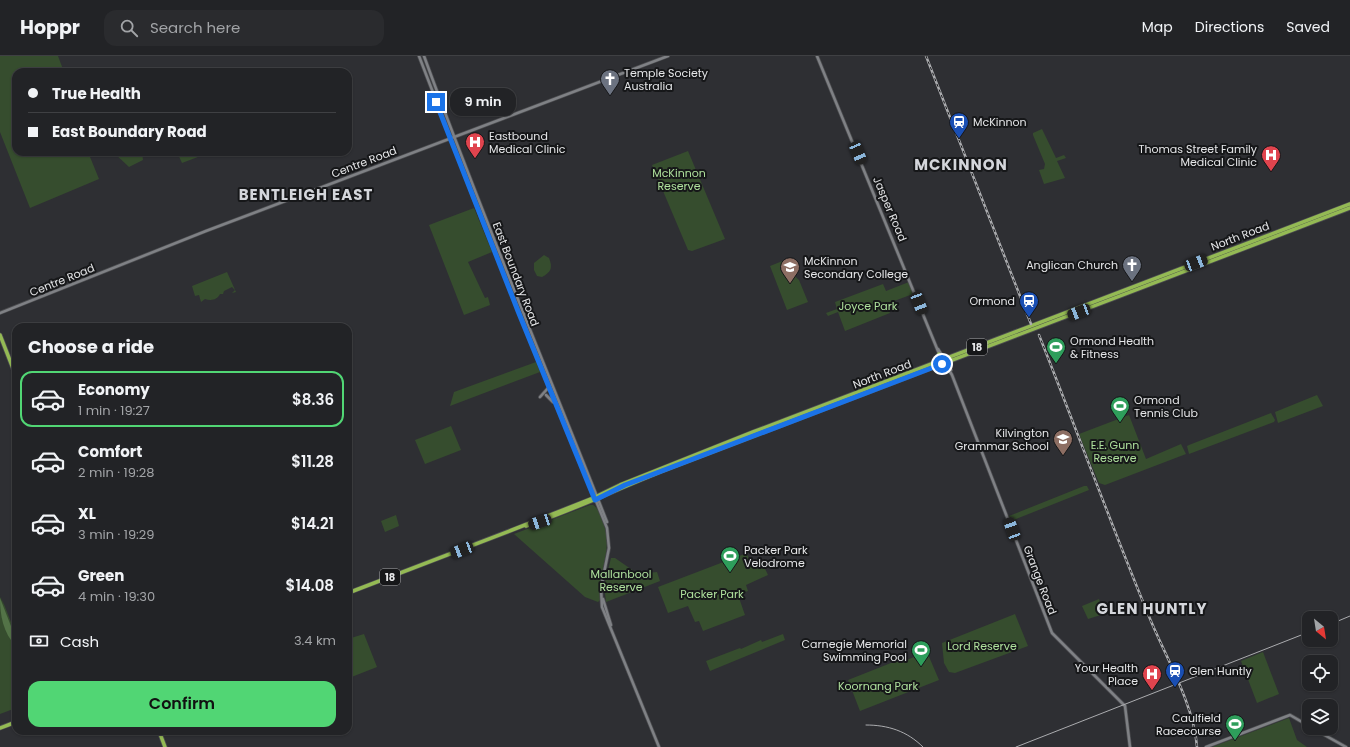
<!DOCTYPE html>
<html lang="en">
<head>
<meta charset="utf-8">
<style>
	:root { --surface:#222326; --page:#2a2b2e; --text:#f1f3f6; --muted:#a2a4a7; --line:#3f4043; --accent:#51d674 }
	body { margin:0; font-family:Poppins,sans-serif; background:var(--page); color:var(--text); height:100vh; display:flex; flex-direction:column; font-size:15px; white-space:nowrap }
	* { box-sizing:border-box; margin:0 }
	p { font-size:13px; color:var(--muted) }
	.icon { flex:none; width:22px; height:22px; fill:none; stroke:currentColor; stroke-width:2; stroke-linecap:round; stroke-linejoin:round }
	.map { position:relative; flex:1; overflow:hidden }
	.details { position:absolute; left:12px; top:267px; width:340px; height:412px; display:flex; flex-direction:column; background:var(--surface); border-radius:12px; box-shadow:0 1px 3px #0004,0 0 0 1px var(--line) }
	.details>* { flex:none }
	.top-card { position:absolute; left:12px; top:12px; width:340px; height:88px; border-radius:12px; box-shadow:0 1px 3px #0004,0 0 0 1px var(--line); display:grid; align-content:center; height:88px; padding:0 16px; background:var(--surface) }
	.needle { width:26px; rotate:150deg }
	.buttons { position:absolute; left:1302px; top:555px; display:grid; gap:8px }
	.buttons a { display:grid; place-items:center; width:36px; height:36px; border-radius:8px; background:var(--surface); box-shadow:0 1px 3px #0004,0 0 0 1px var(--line); font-size:20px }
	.end { position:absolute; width:18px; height:18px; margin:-9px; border:5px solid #1a73e8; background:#fff; box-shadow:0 0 0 2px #fff }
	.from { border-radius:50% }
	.bubble { position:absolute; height:28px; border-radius:12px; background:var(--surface); box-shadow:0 1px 3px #0004,0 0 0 1px var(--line); font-size:13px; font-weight:600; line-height:28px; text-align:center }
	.car { position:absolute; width:12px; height:24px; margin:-12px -6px; border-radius:5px; box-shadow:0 0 3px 1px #0007; background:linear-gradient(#222 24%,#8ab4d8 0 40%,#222 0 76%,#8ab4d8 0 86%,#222 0) }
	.top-card b { display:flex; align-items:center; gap:14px; height:38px; font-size:15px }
	.top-card b+b { border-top:1px solid var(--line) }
	.top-card i { width:10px; height:10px; background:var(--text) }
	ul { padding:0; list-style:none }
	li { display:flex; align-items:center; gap:12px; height:56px; margin:0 8px 6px; padding:0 8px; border:2px solid transparent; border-radius:12px }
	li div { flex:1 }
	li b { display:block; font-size:15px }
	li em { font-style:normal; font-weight:600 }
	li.current { border-color:var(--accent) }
	li>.icon { width:36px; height:36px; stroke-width:1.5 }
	h2 { padding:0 16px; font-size:18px; line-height:48px }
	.pay { display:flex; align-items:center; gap:10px; height:44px; padding:0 16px; font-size:15px }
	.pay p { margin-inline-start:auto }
	.action { display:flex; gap:8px; margin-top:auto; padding:8px 16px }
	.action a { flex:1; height:46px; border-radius:12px; background:var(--accent); color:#111; font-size:16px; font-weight:600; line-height:46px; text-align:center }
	header { display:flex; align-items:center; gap:24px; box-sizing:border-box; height:56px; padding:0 20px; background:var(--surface); border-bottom:1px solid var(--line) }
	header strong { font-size:19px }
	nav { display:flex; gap:22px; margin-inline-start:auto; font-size:14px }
	.search { width:280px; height:36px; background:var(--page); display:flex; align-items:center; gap:10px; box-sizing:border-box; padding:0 14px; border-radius:12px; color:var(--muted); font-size:15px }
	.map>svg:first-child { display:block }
</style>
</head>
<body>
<header>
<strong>Hoppr</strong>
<div class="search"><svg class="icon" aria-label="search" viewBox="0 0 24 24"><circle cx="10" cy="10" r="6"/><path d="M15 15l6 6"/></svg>Search here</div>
<nav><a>Map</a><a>Directions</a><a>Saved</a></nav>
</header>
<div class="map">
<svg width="1350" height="691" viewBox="0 0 1350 691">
	<rect width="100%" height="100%" fill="#2e2f33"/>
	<!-- green -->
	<g fill="#364d2e">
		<path d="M 0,0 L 58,0 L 64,16 L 16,16 L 16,96 L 88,96 L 99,123 L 30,152 L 0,76 Z"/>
		<path d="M 1042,73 L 1056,102 L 1064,99 L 1066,102 L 1057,105 L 1065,122 L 1044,128 L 1039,114 L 1044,113 L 1045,108 L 1033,79 L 1033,77 Z"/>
		<path d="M 688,95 L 725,183 L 692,195 L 688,194 L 652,109 Z"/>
		<path d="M 113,96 L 142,96 L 143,104 L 129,111 Z"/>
		<path d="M 177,96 L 211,96 L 182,107 Z"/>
		<path d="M 474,152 L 492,196 L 468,206 L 485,242 L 488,241 L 490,249 L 464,259 L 429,169 Z"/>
		<path d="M 544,199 L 549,202 C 553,212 551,216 542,221 L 537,220 L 534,214 L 534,207 Z"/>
		<path d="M 785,204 L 790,216 L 799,224 L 808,246 L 787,254 L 770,210 Z"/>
		<path d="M 227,216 L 236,236 L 232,237 L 235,234 L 232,231 L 224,235 L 223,238 L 220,238 C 217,244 211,245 205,243 L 201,246 L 199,239 L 195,240 L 192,230 Z"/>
		<path d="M 909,226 L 913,238 L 886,248 L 890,257 L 845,275 L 838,256 L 828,260 L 826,257 L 837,253 L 835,246 L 883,228 L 886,235 Z"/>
		<path d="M 536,306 L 540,316 L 450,350 L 454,336 Z"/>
		<path d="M 1317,339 L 1323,350 L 1278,367 L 1275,356 Z"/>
		<path d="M 1271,357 L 1275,364 L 1274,366 L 1189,398 L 1187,390 L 1189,389 Z"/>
		<path d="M 1129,359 L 1146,403 L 1181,388 L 1186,398 L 1105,429 L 1099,427 L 1079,378 Z"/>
		<path d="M 451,370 L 461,394 L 425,408 L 415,384 Z"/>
		<path d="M 1084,430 L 1087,430 L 1089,434 L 1011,465 L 1009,460 Z"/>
		<path d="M 590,449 L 593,449 C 598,452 599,457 601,462 C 616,492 597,514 600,544 L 598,546 L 585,541 L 514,478 Z"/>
		<path d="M 396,459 L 399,470 L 385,476 L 381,465 Z"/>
		<path d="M 747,497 L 750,506 L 760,502 L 768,519 L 746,529 L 748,535 L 738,539 L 745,559 L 703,575 L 699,565 L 695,566 L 688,550 L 668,557 L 658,531 Z"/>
		<path d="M 611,502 L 615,502 L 638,518 L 657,516 L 660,525 L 606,546 L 604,530 Z"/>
		<path d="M 0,538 L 16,579 L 14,577 L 16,582 L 16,652 L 0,658 L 0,541 L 4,549 Z"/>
		<path d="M 1099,543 L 1104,558 L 1088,563 L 1082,550 Z"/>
		<path d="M 1015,558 L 1028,590 L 955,617 L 949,616 L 944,607 L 942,587 Z"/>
		<path d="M 348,573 L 351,582 L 364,578 L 377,611 L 349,622 Z"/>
		<path d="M 783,578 L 785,584 L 710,615 L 706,605 L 740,592 L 741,593 L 761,584 L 762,586 Z"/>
		<path d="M 927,596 L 939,624 L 916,633 L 914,627 L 909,629 L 911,635 L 860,655 L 848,624 L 901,603 L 904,605 Z"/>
		<path d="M 1263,596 L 1279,638 L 1257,647 L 1241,605 Z"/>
		<path d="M 1289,662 L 1297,684 L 1307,691 L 1212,691 Z"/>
	</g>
	<!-- forest -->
	<path fill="#537347" d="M 0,542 L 16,583 L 16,590 C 3,577 0,559 0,542 Z"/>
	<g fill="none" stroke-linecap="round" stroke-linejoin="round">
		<!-- secondary casing -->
		<g stroke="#4c4d50" stroke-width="4">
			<g id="secondary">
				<path d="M 419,0 L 482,164 L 607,472 L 609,492 L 601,532 L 602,551 L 659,691"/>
				<path d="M 424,0 C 481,157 546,311 607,466"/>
				<path d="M 817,0 L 938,295 L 952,319 L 1052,577 L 1125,650 L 1130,691"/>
				<path d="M 0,257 L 206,175 L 668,0"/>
				<path d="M 938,293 L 951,314"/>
				<path d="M 546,339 L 553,346"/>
				<path d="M 540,341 L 549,331"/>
				<path d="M 603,543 L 611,569"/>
				<path d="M 1312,672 L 1346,691"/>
				<path d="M 1206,691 L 1290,659 L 1309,670"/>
			</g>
		</g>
		<!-- trunk casing -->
		<g stroke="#4c4d50" stroke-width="5">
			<g id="trunk">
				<path d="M 0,279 L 16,320"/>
				<path d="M 935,307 L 939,298"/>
				<path d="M 526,470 C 574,454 619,432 665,414 L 1350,152"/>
				<path d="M 348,537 L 512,474 L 591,443 L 620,429 L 753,376 L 1350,148"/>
				<path d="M 0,672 L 16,666"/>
				<path d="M 159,675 L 165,691"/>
			</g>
		</g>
		<!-- secondary -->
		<use href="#secondary" stroke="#7f8185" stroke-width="2.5"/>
		<!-- trunk -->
		<use href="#trunk" stroke="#94ba54" stroke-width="3.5"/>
		<!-- tram -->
		<g stroke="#abacaf" stroke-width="1">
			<path d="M 1331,568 L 1350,560"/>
			<path d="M 866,669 C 888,669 907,675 923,691"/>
			<path d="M 1016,691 L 1309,576"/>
		</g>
		<!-- rail casing -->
		<g stroke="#abacaf" stroke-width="2.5">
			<g id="rail">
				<path d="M 926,0 L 1031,268"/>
				<path d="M 1039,279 C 1076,372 1110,466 1148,558 C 1164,598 1194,648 1197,691"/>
			</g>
		</g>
		<!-- rail -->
		<use href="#rail" stroke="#161719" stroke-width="1" stroke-dasharray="3" stroke-linecap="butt"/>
	</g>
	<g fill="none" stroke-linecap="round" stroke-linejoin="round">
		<!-- route -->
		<path stroke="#1a73e8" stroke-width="5" d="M 436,46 L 518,255 L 595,444 L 625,429 L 942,308"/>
	</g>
	<!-- icons -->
	<defs>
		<g id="church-pin" transform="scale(1)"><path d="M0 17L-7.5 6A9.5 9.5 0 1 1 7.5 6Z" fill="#6b7280" stroke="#161719"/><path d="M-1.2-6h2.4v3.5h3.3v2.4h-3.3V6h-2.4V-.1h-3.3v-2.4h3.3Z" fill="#fff"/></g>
		<g id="station-pin" transform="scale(1)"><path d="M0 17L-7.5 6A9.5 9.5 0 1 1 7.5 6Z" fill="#1a4fb4" stroke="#161719"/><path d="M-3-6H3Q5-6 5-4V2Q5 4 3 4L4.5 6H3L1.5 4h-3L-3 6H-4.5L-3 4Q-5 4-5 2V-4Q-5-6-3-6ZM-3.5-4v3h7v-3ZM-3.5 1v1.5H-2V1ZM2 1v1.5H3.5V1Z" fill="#fff"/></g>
		<g id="hospital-pin" transform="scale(1)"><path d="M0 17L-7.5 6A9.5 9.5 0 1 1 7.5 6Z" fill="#e0444e" stroke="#161719"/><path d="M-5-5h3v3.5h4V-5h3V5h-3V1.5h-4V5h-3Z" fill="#fff"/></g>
		<g id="school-pin" transform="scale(1)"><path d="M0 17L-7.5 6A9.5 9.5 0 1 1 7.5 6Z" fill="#8d6e63" stroke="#161719"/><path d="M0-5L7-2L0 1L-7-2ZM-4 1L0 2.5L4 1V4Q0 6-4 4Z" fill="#fff"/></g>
		<g id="stadium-pin" transform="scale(1)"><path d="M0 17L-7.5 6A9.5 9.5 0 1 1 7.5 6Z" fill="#2e9e5b" stroke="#161719"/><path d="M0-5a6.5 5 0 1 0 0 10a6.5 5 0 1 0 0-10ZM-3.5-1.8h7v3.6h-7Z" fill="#fff"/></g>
	</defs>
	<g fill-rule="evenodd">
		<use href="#church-pin" x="610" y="23"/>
		<use href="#station-pin" x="959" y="66"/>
		<use href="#hospital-pin" x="475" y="86"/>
		<use href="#hospital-pin" x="1271" y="99"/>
		<use href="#church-pin" x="1132" y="209"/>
		<use href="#school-pin" x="790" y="211"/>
		<use href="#station-pin" x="1029" y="245"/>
		<use href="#stadium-pin" x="1056" y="291"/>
		<use href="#stadium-pin" x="1120" y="350"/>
		<use href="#school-pin" x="1063" y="383"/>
		<use href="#stadium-pin" x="730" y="500"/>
		<use href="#stadium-pin" x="921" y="594"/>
		<use href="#station-pin" x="1175" y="615"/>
		<use href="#hospital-pin" x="1152" y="618"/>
		<use href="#stadium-pin" x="1235" y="668"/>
	</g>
	<g text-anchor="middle" stroke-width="4" stroke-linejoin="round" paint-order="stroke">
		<!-- shield labels -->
		<g fill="#161719" stroke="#a7a8aa" stroke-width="1">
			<rect x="967" y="283" width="20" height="16" rx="3"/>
			<rect x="380" y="513" width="20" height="16" rx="3"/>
		</g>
		<g font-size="10" font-weight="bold" fill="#e5e6e8">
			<text x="977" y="295">18</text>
			<text x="390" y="525">18</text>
		</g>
		<!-- poi labels -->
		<g font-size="11" fill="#e5e6e8" stroke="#161719" text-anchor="start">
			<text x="624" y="21">Temple Society<tspan x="624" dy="13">Australia</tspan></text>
			<text x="973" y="70">McKinnon</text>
			<text x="489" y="84">Eastbound<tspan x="489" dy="13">Medical Clinic</tspan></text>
			<text x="1257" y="97" text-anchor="end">Thomas Street Family<tspan x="1257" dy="13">Medical Clinic</tspan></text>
			<text x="804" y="209">McKinnon<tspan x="804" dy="13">Secondary College</tspan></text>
			<text x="1118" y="213" text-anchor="end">Anglican Church</text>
			<text x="1015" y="249" text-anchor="end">Ormond</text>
			<text x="1070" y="289">Ormond Health<tspan x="1070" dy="13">&amp; Fitness</tspan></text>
			<text x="1134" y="348">Ormond<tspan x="1134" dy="13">Tennis Club</tspan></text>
			<text x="1049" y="381" text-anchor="end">Kilvington<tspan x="1049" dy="13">Grammar School</tspan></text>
			<text x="744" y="498">Packer Park<tspan x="744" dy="13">Velodrome</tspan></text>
			<text x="907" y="592" text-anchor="end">Carnegie Memorial<tspan x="907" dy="13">Swimming Pool</tspan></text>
			<text x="1138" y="616" text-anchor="end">Your Health<tspan x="1138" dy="13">Place</tspan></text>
			<text x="1189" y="619">Glen Huntly</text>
			<text x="1221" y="666" text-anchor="end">Caulfield<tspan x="1221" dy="13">Racecourse</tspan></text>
		</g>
		<!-- street labels -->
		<g font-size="11" fill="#e5e6e8" stroke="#161719">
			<text transform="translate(364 106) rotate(-21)" y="4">Centre Road</text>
			<text transform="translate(890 153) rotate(67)" y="4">Jasper Road</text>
			<text transform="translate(1240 180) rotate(-21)" y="4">North Road</text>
			<text transform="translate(516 218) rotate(69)" y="4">East Boundary Road</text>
			<text transform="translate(62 224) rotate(-22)" y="4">Centre Road</text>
			<text transform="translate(882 318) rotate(-21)" y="4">North Road</text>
			<text transform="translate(1040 524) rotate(69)" y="4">Grange Road</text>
		</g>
		<!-- park labels -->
		<g font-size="11" fill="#aee09c" stroke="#161719">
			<text x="679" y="121">McKinnon<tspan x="679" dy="13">Reserve</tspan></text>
			<text x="868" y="254">Joyce Park</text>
			<text x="1115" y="393">E.E. Gunn<tspan x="1115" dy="13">Reserve</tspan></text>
			<text x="621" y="522">Mallanbool<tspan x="621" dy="13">Reserve</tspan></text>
			<text x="712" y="542">Packer Park</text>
			<text x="982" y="594">Lord Reserve</text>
			<text x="878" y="634">Koornang Park</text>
		</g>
		<!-- district labels -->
		<g font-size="15" font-weight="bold" letter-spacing="1" fill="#d4d6db" stroke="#161719">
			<text x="961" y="114">MCKINNON</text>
			<text x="306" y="144">BENTLEIGH EAST</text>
			<text x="1152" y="558">GLEN HUNTLY</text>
		</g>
	</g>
</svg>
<div class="buttons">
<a><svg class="needle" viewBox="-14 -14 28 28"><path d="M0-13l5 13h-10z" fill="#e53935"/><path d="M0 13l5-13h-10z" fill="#a2a4a7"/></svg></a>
<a><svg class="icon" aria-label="locate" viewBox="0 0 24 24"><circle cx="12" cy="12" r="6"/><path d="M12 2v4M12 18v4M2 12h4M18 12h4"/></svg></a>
<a><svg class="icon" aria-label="layers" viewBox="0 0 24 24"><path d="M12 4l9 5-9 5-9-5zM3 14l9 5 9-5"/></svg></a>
</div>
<i class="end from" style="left:942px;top:308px"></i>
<i class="end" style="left:436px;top:46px"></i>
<div class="bubble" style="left:450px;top:32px;width:66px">9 min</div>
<i class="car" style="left:858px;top:97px;rotate:157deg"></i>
<i class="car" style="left:1196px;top:207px;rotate:69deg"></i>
<i class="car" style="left:919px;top:247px;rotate:159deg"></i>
<i class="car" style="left:1079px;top:256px;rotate:249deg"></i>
<i class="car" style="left:540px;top:466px;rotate:252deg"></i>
<i class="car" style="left:1012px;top:473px;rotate:340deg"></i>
<i class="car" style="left:462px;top:494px;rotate:249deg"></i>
<div class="top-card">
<b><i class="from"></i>True Health</b>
<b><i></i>East Boundary Road</b>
</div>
<section class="details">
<h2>Choose a ride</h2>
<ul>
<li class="current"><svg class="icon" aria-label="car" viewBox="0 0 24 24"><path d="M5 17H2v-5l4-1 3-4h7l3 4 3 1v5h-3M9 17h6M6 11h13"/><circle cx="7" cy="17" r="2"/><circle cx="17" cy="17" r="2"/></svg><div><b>Economy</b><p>1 min · 19:27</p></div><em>$8.36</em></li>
<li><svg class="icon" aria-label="car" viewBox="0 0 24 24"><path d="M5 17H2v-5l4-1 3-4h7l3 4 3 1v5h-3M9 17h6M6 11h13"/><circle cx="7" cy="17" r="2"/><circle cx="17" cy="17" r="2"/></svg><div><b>Comfort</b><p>2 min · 19:28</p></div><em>$11.28</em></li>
<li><svg class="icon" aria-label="car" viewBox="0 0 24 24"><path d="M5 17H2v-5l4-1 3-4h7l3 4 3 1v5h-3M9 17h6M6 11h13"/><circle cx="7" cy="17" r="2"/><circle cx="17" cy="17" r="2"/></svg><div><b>XL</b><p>3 min · 19:29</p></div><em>$14.21</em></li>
<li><svg class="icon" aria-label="car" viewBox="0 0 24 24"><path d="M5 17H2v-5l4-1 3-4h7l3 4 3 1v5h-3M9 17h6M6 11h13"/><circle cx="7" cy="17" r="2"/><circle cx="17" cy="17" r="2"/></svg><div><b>Green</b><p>4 min · 19:30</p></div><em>$14.08</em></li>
</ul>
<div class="pay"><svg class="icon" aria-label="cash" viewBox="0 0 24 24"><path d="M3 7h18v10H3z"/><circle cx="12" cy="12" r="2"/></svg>Cash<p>3.4 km</p></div>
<div class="action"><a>Confirm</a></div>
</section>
</div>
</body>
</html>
